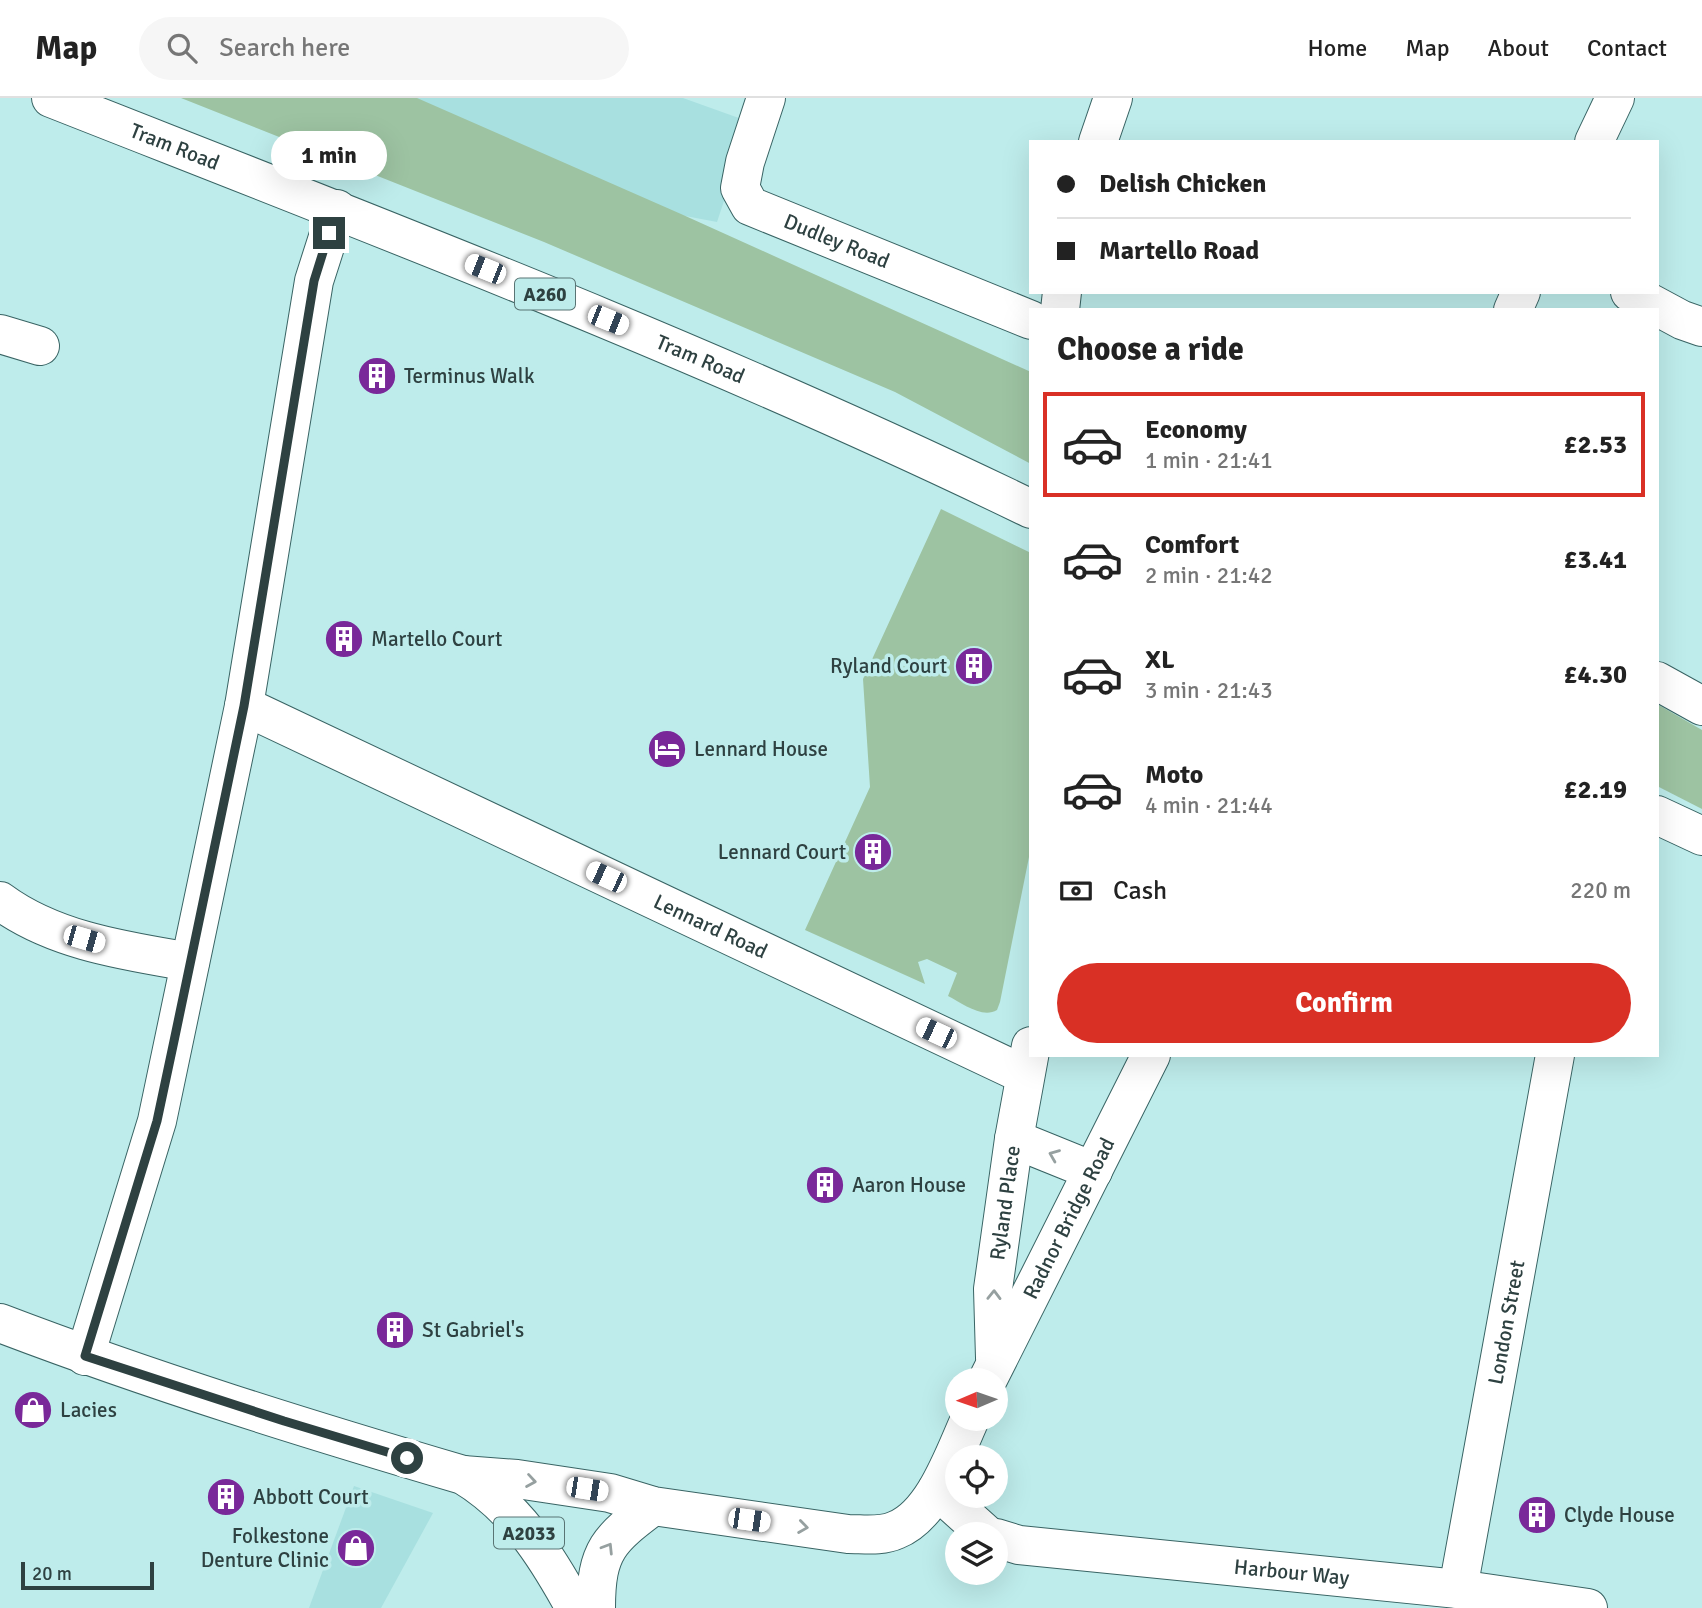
<!DOCTYPE html>
<html lang="en">
<head>
<meta charset="utf-8">
<style>
	:root { --surface:#fff; --page:#f6f6f6; --text:#222; --muted:#767676; --line:#e0e0e0; --accent:#d93025 }
	body { margin:0; font-family:Signika,sans-serif; background:var(--page); color:var(--text); height:100vh; display:flex; flex-direction:column; font-size:26px; white-space:nowrap }
	* { box-sizing:border-box; margin:0 }
	p { font-size:23px; color:var(--muted) }
	.icon { flex:none; width:38px; height:38px; fill:none; stroke:currentColor; stroke-width:2; stroke-linecap:round; stroke-linejoin:round }
	.map { position:relative; flex:1; overflow:hidden }
	.drawer { position:absolute; left:1029px; top:210px; width:630px; height:749px; display:flex; flex-direction:column; background:var(--surface); border-radius:0px; box-shadow:0 7px 28px #0002 }
	.drawer>* { flex:none }
	.top-card { position:absolute; left:1029px; top:42px; width:630px; height:154px; border-radius:0px; box-shadow:0 7px 28px #0002; display:grid; align-content:center; height:154px; padding:0 28px; background:var(--surface) }
	.needle { width:46px; rotate:268deg }
	.buttons { position:absolute; left:945px; top:1270px; display:grid; gap:14px }
	.buttons a { display:grid; place-items:center; width:63px; height:63px; border-radius:50%; background:var(--surface); box-shadow:0 7px 28px #0002; font-size:35px }
	.scale { position:absolute; left:21px; bottom:18px; width:133px; box-sizing:border-box; padding-left:7px; border:4px solid #2e4141; border-top:0; font-size:19px; line-height:24px; white-space:nowrap; color:#2e4141; -webkit-text-stroke:5px #beeceb; paint-order:stroke }
	.end { position:absolute; width:32px; height:32px; margin:-16px; border:9px solid #2e4141; background:#fff; box-shadow:0 0 0 4px #fff }
	.from { border-radius:50% }
	.bubble { position:absolute; height:49px; border-radius:24px; background:var(--surface); box-shadow:0 7px 28px #0002; font-size:23px; font-weight:800; line-height:49px; text-align:center }
	.car { position:absolute; width:21px; height:42px; margin:-21px -10px; border-radius:9px; box-shadow:0 0 5px 2px #0007; background:linear-gradient(#fff 24%,#345 0 40%,#fff 0 76%,#345 0 86%,#fff 0) }
	.top-card b { display:flex; align-items:center; gap:24px; height:66px; font-size:26px }
	.top-card b+b { border-top:2px solid var(--line) }
	.top-card i { width:18px; height:18px; background:var(--text) }
	ul { padding:0; list-style:none }
	li { display:flex; align-items:center; gap:21px; height:105px; margin:0 14px 10px; padding:0 14px; border:4px solid transparent; border-radius:0px }
	li div { flex:1 }
	li b { display:block; font-size:26px }
	li em { font-style:normal; font-weight:800 }
	li.selected { border-color:var(--accent) }
	li>.icon { width:63px; height:63px; stroke-width:1.5 }
	h2 { padding:0 28px; font-size:32px; line-height:84px }
	.pay { display:flex; align-items:center; gap:18px; height:77px; padding:0 28px; font-size:26px }
	.pay p { margin-inline-start:auto }
	.action { display:flex; gap:14px; margin-top:auto; padding:14px 28px }
	.action a { flex:1; height:80px; border-radius:42px; background:var(--accent); color:#fff; font-size:28px; font-weight:800; line-height:80px; text-align:center }
	header { display:flex; align-items:center; gap:42px; box-sizing:border-box; height:98px; padding:0 35px; background:var(--surface); border-bottom:2px solid var(--line) }
	header strong { font-size:33px }
	nav { display:flex; gap:38px; margin-inline-start:auto; font-size:24px }
	.search { width:490px; height:63px; background:var(--page); display:flex; align-items:center; gap:18px; box-sizing:border-box; padding:0 24px; border-radius:38px; color:var(--muted); font-size:26px }
	.map>svg:first-child { display:block }
</style>
</head>
<body>
<header>
<strong>Map</strong>
<div class="search"><svg class="icon" aria-label="search" viewBox="0 0 24 24"><circle cx="10" cy="10" r="6"/><path d="M15 15l6 6"/></svg>Search here</div>
<nav><a>Home</a><a>Map</a><a>About</a><a>Contact</a></nav>
</header>
<div class="map">
<svg width="1702" height="1510" viewBox="0 0 1702 1510">
	<rect width="100%" height="100%" fill="#beeceb"/>
	<!-- built -->
	<g fill="#a8e0e0">
		<path d="M 412,0 L 683,0 L 750,24 L 717,124 L 680,117 Z"/>
		<path d="M 354,1388 L 433,1415 L 381,1510 L 309,1510 Z"/>
	</g>
	<!-- green -->
	<g fill="#9dc3a2">
		<path d="M 181,0 L 417,0 L 681,116 L 1031,274 L 1031,366 L 895,294 L 544,144 Z"/>
		<path d="M 941,411 L 1031,455 L 1031,749 L 1000,904 L 997,912 C 982,921 962,905 948,898 L 957,875 L 927,861 L 918,864 L 925,886 L 805,832 L 870,689 L 863,581 Z"/>
		<path d="M 1657,606 L 1702,632 L 1702,711 L 1657,688 Z"/>
	</g>
	<g fill="none" stroke-linecap="round" stroke-linejoin="round">
		<!-- minor casing -->
		<g stroke="#396464" stroke-width="40">
			<g id="minor">
				<path id="s1" d="M 766,0 L 745,64 L 740,90 L 750,108 L 1031,222"/>
				<path d="M 1098,44 L 1113,0"/>
				<path d="M 1630,194 L 1682,222 L 1702,229"/>
				<path d="M 1060,212 L 1062,194"/>
				<path d="M 0,236 L 40,248"/>
				<path d="M 1657,583 L 1702,608"/>
				<path id="s2" d="M 244,608 L 1025,977"/>
				<path d="M 0,803 C 54,843 126,853 190,864"/>
				<path d="M 85,1258 L 157,1023 L 244,608 L 314,183 L 337,111"/>
				<path d="M 937,1392 L 987,1437"/>
				<path id="s3" d="M 996,1440 L 1019,1447 L 1458,1491 L 1588,1510"/>
				<path id="s4" d="M 1458,1491 L 1555,957"/>
			</g>
		</g>
		<!-- tertiary casing -->
		<g stroke="#396464" stroke-width="40">
			<g id="tertiary">
				<path d="M 1594,44 L 1615,0"/>
				<path d="M 1513,212 L 1521,194"/>
				<path d="M 1014,1041 L 1093,1073"/>
				<path id="s5" d="M 995,1260 L 993,1191 L 1014,1041 L 1031,948"/>
				<path id="s6" d="M 987,1283 L 1151,957"/>
				<path d="M 463,1377 L 517,1381 L 610,1395 L 653,1408 L 848,1436 C 864,1436 881,1439 896,1432 C 934,1417 954,1356 970,1321"/>
				<path d="M 596,1510 C 596,1452 609,1441 653,1408"/>
			</g>
		</g>
		<!-- primary casing -->
		<g stroke="#396464" stroke-width="40">
			<g id="primary">
				<path id="s7" d="M 51,0 C 381,130 712,256 1031,411"/>
				<path d="M 1657,717 L 1702,738"/>
				<path d="M 0,1225 C 152,1283 307,1331 463,1377 C 516,1409 546,1457 575,1510"/>
			</g>
		</g>
		<!-- minor -->
		<use href="#minor" stroke="#fff" stroke-width="38"/>
		<!-- tertiary -->
		<use href="#tertiary" stroke="#fff" stroke-width="38"/>
		<!-- primary -->
		<use href="#primary" stroke="#fff" stroke-width="38"/>
	</g>
	<!-- one-way arrows -->
	<defs><path id="oneway-chevron" d="M-2-3.5L2.5 0L-2 3.5" fill="none" stroke-width="1.6" stroke-linecap="round" stroke-linejoin="round" transform="scale(1.75)"/></defs>
	<g stroke="#96a0a0">
		<use href="#oneway-chevron" transform="translate(1054 1057) rotate(-158)"/>
		<use href="#oneway-chevron" transform="translate(994 1197) rotate(-89)"/>
		<use href="#oneway-chevron" transform="translate(531 1383) rotate(9)"/>
		<use href="#oneway-chevron" transform="translate(803 1429) rotate(8)"/>
		<use href="#oneway-chevron" transform="translate(608 1450) rotate(-58)"/>
	</g>
	<g fill="none" stroke-linecap="round" stroke-linejoin="round">
		<!-- route -->
		<path stroke="#2e4141" stroke-width="9" d="M 329,135 L 314,183 L 244,608 L 174,943 L 157,1023 L 85,1258 L 284,1323 L 407,1360"/>
	</g>
	<!-- icons -->
	<defs>
		<g id="building-disc" transform="scale(2.0125)"><circle r="9.5" fill="#792899" stroke="#beeceb"/><path d="M-4-6H4V6H1V3H-1V6H-4ZM-2.5-4.3h1.7v1.8h-1.7ZM.8-4.3h1.7v1.8H.8ZM-2.5-1h1.7V.8h-1.7ZM.8-1h1.7V.8H.8Z" fill="#fff"/></g>
		<g id="hotel-disc" transform="scale(2.0125)"><circle r="9.5" fill="#792899" stroke="#beeceb"/><path d="M-6-4.5h1.5V1H6V5H4.5V3h-9V5H-6ZM-4 0a1.8 1.8 0 1 1 3.6 0ZM.5 0V-2.5h3Q6-2.5 6 0Z" fill="#fff"/></g>
		<g id="shop-disc" transform="scale(2.0125)"><circle r="9.5" fill="#792899" stroke="#beeceb"/><path d="M-5-2.5h2.3a2.7 3.5 0 0 1 5.4 0H5L5.5 6h-11ZM-1.5-2.5h3a1.5 2.3 0 0 0-3 0Z" fill="#fff"/></g>
	</defs>
	<g fill-rule="evenodd">
		<use href="#building-disc" x="377" y="278"/>
		<use href="#building-disc" x="344" y="541"/>
		<use href="#building-disc" x="974" y="568"/>
		<use href="#hotel-disc" x="667" y="651"/>
		<use href="#building-disc" x="873" y="754"/>
		<use href="#building-disc" x="825" y="1087"/>
		<use href="#building-disc" x="395" y="1232"/>
		<use href="#shop-disc" x="33" y="1312"/>
		<use href="#building-disc" x="226" y="1399"/>
		<use href="#building-disc" x="1537" y="1417"/>
		<use href="#shop-disc" x="356" y="1450"/>
	</g>
	<g text-anchor="middle" stroke-width="7" stroke-linejoin="round" paint-order="stroke">
		<!-- shield labels -->
		<g fill="#beeceb" stroke="#597474" stroke-width="2">
			<rect x="515" y="180.5" width="60" height="31" rx="5"/>
			<rect x="494" y="1419.5" width="70" height="31" rx="5"/>
		</g>
		<g font-size="19" font-weight="bold" fill="#2e4141">
			<text x="545" y="203">A260</text>
			<text x="529" y="1442">A2033</text>
		</g>
		<!-- street labels -->
		<g font-size="21" fill="#2e4141" stroke="#beeceb">
			<text dy="7" stroke="none"><textPath href="#s7" startOffset="133">Tram Road</textPath></text>
			<text dy="7" stroke="none"><textPath href="#s1" startOffset="208">Dudley Road</textPath></text>
			<text dy="7" stroke="none"><textPath href="#s7" startOffset="700">Tram Road</textPath></text>
			<text dy="7" stroke="none"><textPath href="#s2" startOffset="516">Lennard Road</textPath></text>
			<text dy="7" stroke="none"><textPath href="#s5" startOffset="156">Ryland Place</textPath></text>
			<text dy="7" stroke="none"><textPath href="#s6" startOffset="182">Radnor Bridge Road</textPath></text>
			<text dy="7" stroke="none"><textPath href="#s4" startOffset="271">London Street</textPath></text>
			<text dy="7" stroke="none"><textPath href="#s3" startOffset="298">Harbour Way</textPath></text>
		</g>
		<!-- poi labels -->
		<g font-size="21" fill="#2e4141" stroke="#beeceb" text-anchor="start">
			<text x="404" y="285">Terminus Walk</text>
			<text x="371" y="548">Martello Court</text>
			<text x="947" y="575" text-anchor="end">Ryland Court</text>
			<text x="694" y="658">Lennard House</text>
			<text x="846" y="761" text-anchor="end">Lennard Court</text>
			<text x="852" y="1094">Aaron House</text>
			<text x="422" y="1239">St Gabriel's</text>
			<text x="60" y="1319">Lacies</text>
			<text x="253" y="1406">Abbott Court</text>
			<text x="1564" y="1424">Clyde House</text>
			<text x="329" y="1445" text-anchor="end">Folkestone<tspan x="329" dy="24">Denture Clinic</tspan></text>
		</g>
	</g>
</svg>
<div class="buttons">
<a><svg class="needle" viewBox="-14 -14 28 28"><path d="M0-13l5 13h-10z" fill="#e53935"/><path d="M0 13l5-13h-10z" fill="#767676"/></svg></a>
<a><svg class="icon" aria-label="locate" viewBox="0 0 24 24"><circle cx="12" cy="12" r="6"/><path d="M12 2v4M12 18v4M2 12h4M18 12h4"/></svg></a>
<a><svg class="icon" aria-label="layers" viewBox="0 0 24 24"><path d="M12 4l9 5-9 5-9-5zM3 14l9 5 9-5"/></svg></a>
</div>
<div class="scale">20 m</div>
<i class="end from" style="left:407px;top:1360px"></i>
<i class="end" style="left:329px;top:135px"></i>
<div class="bubble" style="left:271px;top:33px;width:116px">1 min</div>
<i class="car" style="left:485px;top:171px;rotate:292deg"></i>
<i class="car" style="left:608px;top:222px;rotate:112deg"></i>
<i class="car" style="left:606px;top:779px;rotate:295deg"></i>
<i class="car" style="left:84px;top:841px;rotate:106deg"></i>
<i class="car" style="left:936px;top:935px;rotate:295deg"></i>
<i class="car" style="left:587px;top:1391px;rotate:99deg"></i>
<i class="car" style="left:749px;top:1422px;rotate:98deg"></i>
<div class="top-card">
<b><i class="from"></i>Delish Chicken</b>
<b><i></i>Martello Road</b>
</div>
<section class="drawer">
<h2>Choose a ride</h2>
<ul>
<li class="selected"><svg class="icon" aria-label="car" viewBox="0 0 24 24"><path d="M5 17H2v-5l4-1 3-4h7l3 4 3 1v5h-3M9 17h6M6 11h13"/><circle cx="7" cy="17" r="2"/><circle cx="17" cy="17" r="2"/></svg><div><b>Economy</b><p>1 min · 21:41</p></div><em>£2.53</em></li>
<li><svg class="icon" aria-label="car" viewBox="0 0 24 24"><path d="M5 17H2v-5l4-1 3-4h7l3 4 3 1v5h-3M9 17h6M6 11h13"/><circle cx="7" cy="17" r="2"/><circle cx="17" cy="17" r="2"/></svg><div><b>Comfort</b><p>2 min · 21:42</p></div><em>£3.41</em></li>
<li><svg class="icon" aria-label="car" viewBox="0 0 24 24"><path d="M5 17H2v-5l4-1 3-4h7l3 4 3 1v5h-3M9 17h6M6 11h13"/><circle cx="7" cy="17" r="2"/><circle cx="17" cy="17" r="2"/></svg><div><b>XL</b><p>3 min · 21:43</p></div><em>£4.30</em></li>
<li><svg class="icon" aria-label="car" viewBox="0 0 24 24"><path d="M5 17H2v-5l4-1 3-4h7l3 4 3 1v5h-3M9 17h6M6 11h13"/><circle cx="7" cy="17" r="2"/><circle cx="17" cy="17" r="2"/></svg><div><b>Moto</b><p>4 min · 21:44</p></div><em>£2.19</em></li>
</ul>
<div class="pay"><svg class="icon" aria-label="cash" viewBox="0 0 24 24"><path d="M3 7h18v10H3z"/><circle cx="12" cy="12" r="2"/></svg>Cash<p>220 m</p></div>
<div class="action"><a>Confirm</a></div>
</section>
</div>
</body>
</html>
